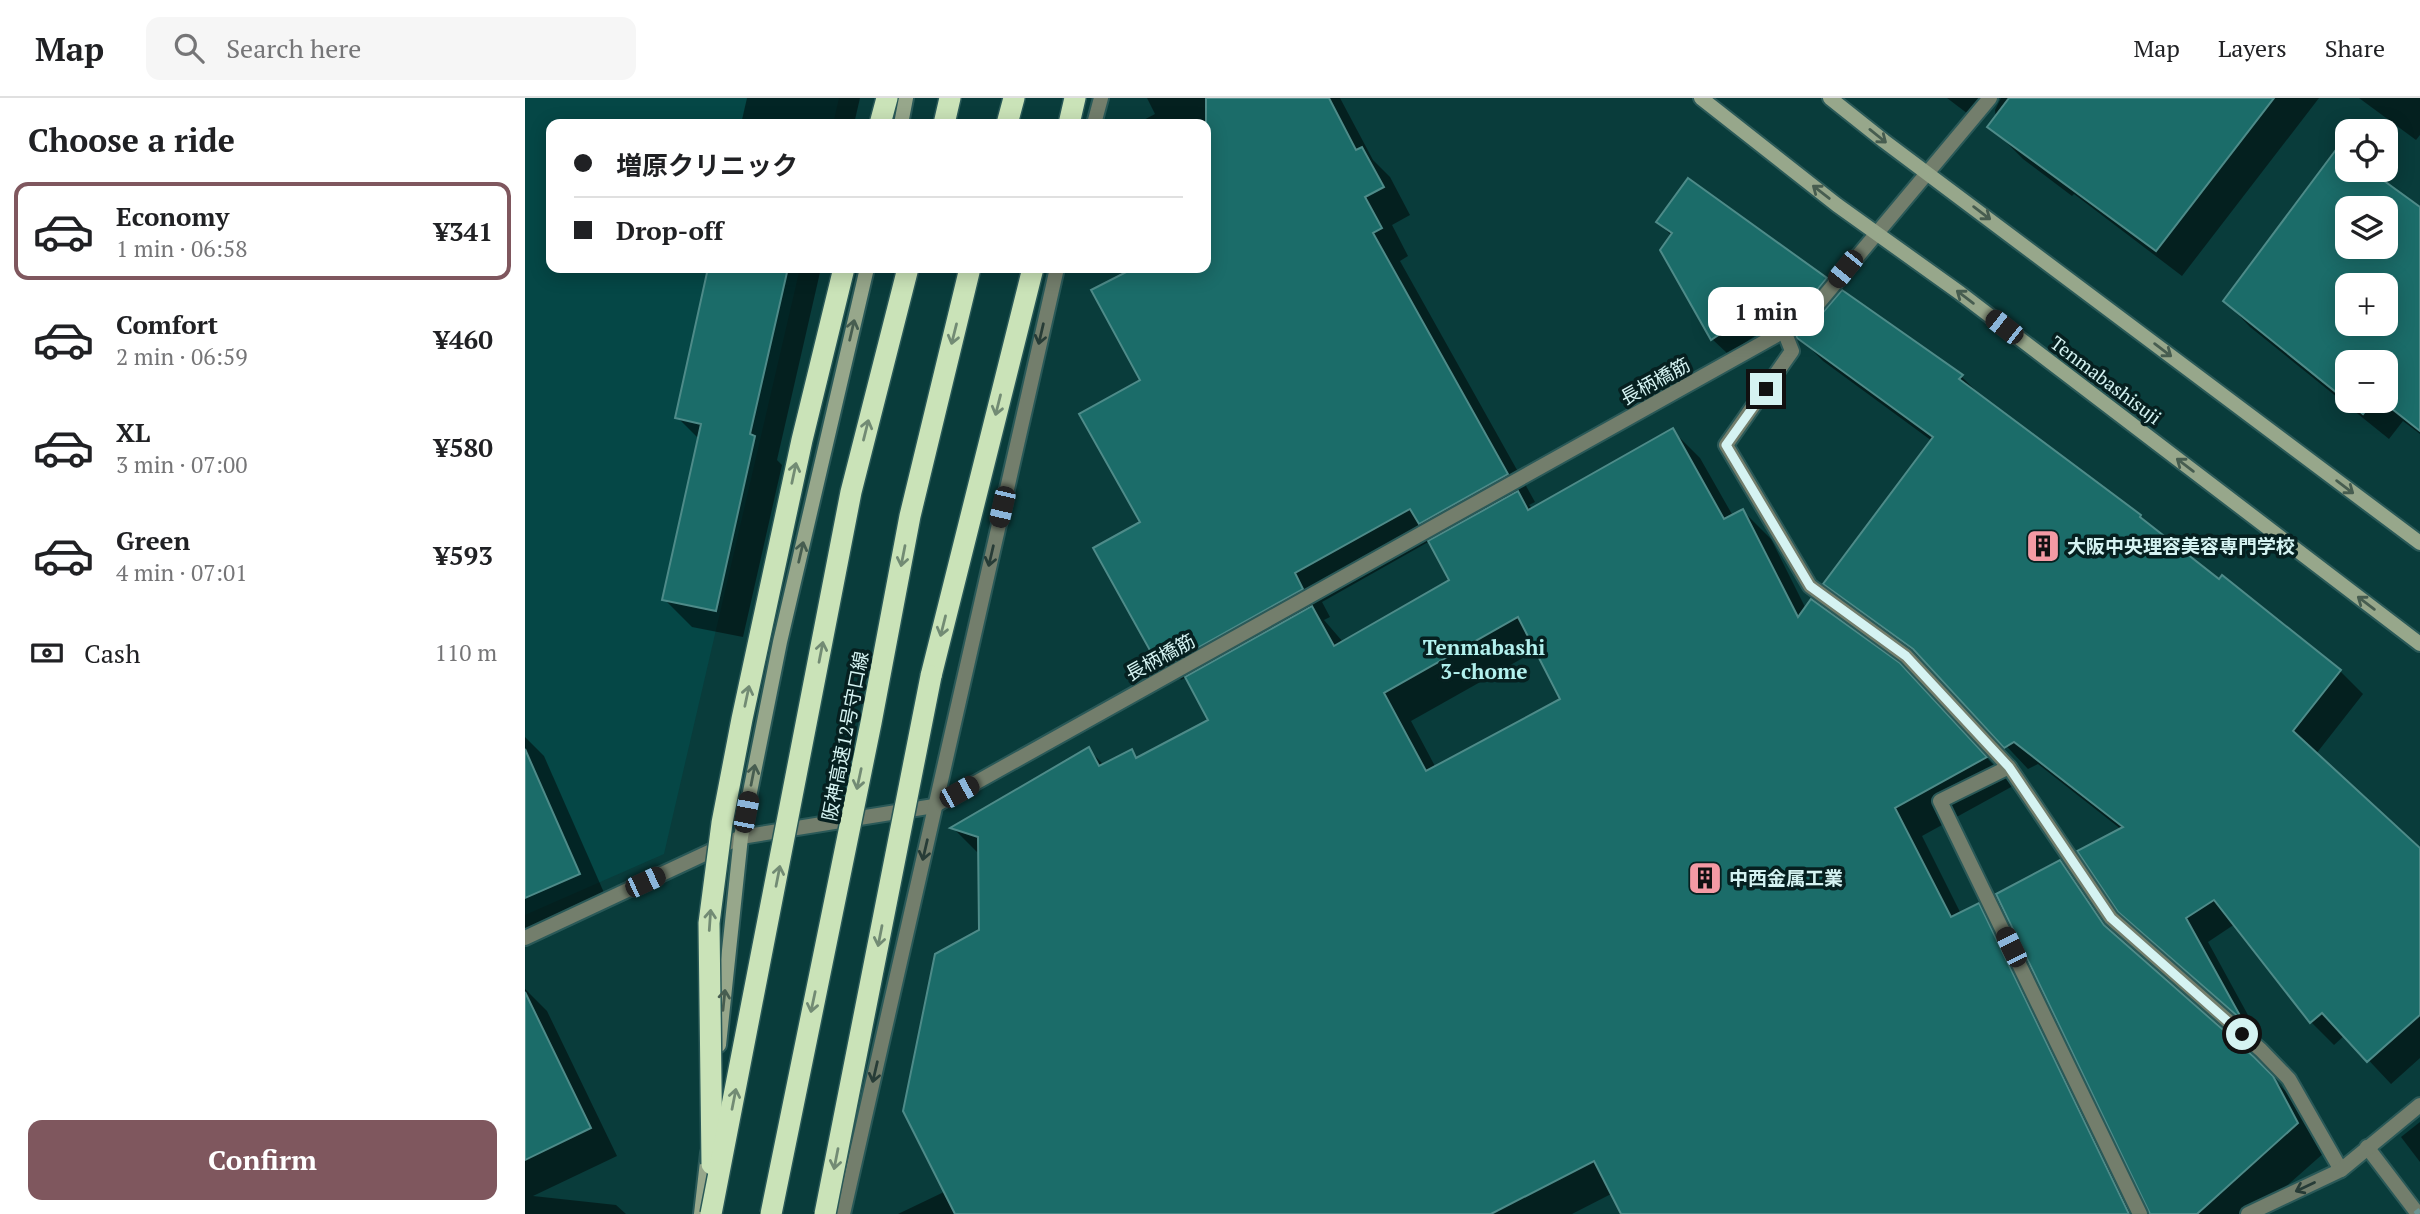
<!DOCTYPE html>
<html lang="en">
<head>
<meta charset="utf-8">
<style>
	:root { --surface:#fff; --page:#f6f6f6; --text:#202124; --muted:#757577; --line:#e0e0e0; --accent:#7f575e }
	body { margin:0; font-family:"PT Serif","Noto Sans JP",serif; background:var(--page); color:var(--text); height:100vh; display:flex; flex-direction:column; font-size:26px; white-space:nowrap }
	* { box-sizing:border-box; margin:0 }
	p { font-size:23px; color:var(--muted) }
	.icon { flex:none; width:38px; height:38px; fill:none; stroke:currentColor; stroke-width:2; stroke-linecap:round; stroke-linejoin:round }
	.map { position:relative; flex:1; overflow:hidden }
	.sheet { display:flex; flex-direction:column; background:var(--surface); width:525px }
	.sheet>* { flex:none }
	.banner { position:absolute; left:21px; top:21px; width:665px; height:154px; border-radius:14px; box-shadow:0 4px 18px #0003; display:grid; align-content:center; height:154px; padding:0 28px; background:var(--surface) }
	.buttons { position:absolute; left:1810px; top:21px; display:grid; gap:14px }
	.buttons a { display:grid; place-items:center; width:63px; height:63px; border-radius:14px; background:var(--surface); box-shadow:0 4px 18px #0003; font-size:35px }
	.end { position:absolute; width:32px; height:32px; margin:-16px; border:9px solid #d5f3f2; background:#111; box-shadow:0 0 0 4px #111 }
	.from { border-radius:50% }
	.bubble { position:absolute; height:49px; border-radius:14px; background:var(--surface); box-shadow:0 4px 18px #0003; font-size:23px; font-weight:800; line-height:49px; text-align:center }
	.car { position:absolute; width:21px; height:42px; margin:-21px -10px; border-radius:9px; box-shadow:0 0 5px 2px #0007; background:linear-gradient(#222 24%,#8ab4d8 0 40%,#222 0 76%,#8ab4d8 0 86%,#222 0) }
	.banner b { display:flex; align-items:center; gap:24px; height:66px; font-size:26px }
	.banner b+b { border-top:2px solid var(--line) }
	.banner i { width:18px; height:18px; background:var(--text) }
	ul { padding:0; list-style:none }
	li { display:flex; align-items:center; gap:21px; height:98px; margin:0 14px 10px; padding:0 14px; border:4px solid transparent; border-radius:14px }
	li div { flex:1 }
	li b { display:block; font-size:26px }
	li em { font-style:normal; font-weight:800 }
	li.active { border-color:var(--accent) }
	li>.icon { width:63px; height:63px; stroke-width:1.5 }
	h2 { padding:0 28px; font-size:32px; line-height:84px }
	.pay { display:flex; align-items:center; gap:18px; height:77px; padding:0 28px; font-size:26px }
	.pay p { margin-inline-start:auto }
	.cta { display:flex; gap:14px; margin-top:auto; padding:14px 28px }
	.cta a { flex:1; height:80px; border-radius:14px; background:var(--accent); color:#fff; font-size:28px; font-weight:800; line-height:80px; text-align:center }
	header { display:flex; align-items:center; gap:42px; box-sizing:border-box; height:98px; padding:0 35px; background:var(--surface); border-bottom:2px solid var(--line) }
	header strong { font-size:33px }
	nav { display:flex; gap:38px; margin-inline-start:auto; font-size:24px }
	.search { width:490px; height:63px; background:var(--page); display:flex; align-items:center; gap:18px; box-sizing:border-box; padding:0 24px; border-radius:14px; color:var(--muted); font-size:26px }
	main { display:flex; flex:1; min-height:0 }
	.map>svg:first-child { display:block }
</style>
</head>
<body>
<header>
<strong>Map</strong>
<div class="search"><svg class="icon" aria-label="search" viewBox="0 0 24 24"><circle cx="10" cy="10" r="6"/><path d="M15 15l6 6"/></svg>Search here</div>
<nav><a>Map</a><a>Layers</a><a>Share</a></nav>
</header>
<main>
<section class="sheet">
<h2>Choose a ride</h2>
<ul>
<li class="active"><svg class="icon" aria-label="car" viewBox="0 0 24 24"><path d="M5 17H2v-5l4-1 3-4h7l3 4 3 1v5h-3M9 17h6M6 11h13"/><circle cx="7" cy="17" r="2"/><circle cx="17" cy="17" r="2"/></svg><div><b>Economy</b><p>1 min · 06:58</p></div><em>¥341</em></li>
<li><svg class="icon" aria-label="car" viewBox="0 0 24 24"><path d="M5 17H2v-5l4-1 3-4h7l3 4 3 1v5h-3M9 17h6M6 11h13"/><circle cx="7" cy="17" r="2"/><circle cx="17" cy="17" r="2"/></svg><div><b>Comfort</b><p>2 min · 06:59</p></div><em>¥460</em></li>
<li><svg class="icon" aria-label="car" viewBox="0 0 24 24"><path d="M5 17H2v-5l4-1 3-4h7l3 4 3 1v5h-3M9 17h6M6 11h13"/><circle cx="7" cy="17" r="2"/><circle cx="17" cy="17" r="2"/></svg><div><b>XL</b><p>3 min · 07:00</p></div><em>¥580</em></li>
<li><svg class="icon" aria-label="car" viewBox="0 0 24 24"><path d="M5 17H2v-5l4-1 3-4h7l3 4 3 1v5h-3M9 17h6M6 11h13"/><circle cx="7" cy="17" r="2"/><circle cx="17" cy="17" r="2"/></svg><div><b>Green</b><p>4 min · 07:01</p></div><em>¥593</em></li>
</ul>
<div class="pay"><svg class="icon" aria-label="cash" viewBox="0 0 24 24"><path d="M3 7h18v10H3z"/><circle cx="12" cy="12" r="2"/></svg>Cash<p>110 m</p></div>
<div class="cta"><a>Confirm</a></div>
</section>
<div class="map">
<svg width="1895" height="1116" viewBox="0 0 1895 1116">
	<rect width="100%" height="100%" fill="#093c3b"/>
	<!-- built -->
	<path fill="#054746" d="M 0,0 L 314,0 L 308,26 L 26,26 L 26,170 L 275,170 L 139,756 L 0,817 Z"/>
	<!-- shadow -->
	<g fill="#0007" fill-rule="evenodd">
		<path d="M 222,0 L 335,0 L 329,26 L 216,26 Z"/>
		<path d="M 622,0 L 815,0 L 848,62 L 865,79 L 885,117 L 867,127 L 883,158 L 875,163 L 1010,404 L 1004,407 L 1008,411 L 1147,332 L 1175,360 L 1208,418 L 1218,413 L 1246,441 L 1281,511 L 1402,595 L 1488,688 L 1397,738 L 1436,816 L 1453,807 L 1481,835 L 1618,1116 L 1098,1116 L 1088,1095 L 1047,1116 L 373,1116 L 421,1093 L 456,833 L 455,757 L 428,730 L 564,652 L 579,667 L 606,653 L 614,661 L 685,623 L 662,579 L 656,582 L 629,555 L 617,424 L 617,283 L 569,193 L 612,170 L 681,170 L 681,26 L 611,26 L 630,16 ZM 905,443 L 927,483 L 818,544 L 799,522 L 805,519 L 797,504 ZM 1012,552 L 1037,601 L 911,670 L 886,623 Z"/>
		<path d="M 1422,0 L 1464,0 L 1447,19 Z"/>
		<path d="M 1476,0 L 1794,0 L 1657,178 L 1549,96 L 1547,98 L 1498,61 L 1472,35 L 1470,12 Z"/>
		<path d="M 1834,0 L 1895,0 L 1895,37 L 1891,42 Z"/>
		<path d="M 1822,72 L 1841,72 L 1895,111 L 1895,336 L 1878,323 L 1864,341 L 1725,229 L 1700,203 ZM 1822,110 L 1860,110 L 1860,149 L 1822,149 ZM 1822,187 L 1860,187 L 1860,226 L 1822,226 ZM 1822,264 L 1860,264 L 1860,303 L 1822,303 Z"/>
		<path d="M 1133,124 L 1301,182 L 1316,196 L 1436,278 L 1459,301 L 1615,418 L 1632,435 L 1694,484 L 1698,480 L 1815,573 L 1838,596 L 1791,656 L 1895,753 L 1895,960 L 1866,986 L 1820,937 L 1809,947 L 1786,924 L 1710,826 L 1683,844 L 1735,939 L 1619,836 L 1595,812 L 1597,732 L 1513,666 L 1503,671 L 1408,570 L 1323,508 L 1300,485 L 1407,343 L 1298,263 L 1273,238 L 1269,240 L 1249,225 L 1203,256 L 1187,241 L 1147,138 Z"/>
		<path d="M 185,170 L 296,170 L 252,362 L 257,367 L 218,539 L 167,529 L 139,501 L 174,341 L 152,319 Z"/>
		<path d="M 0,639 L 19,658 L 84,806 L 0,843 Z"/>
		<path d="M 1535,764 L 1563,792 L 1601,848 L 1728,960 L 1775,1008 L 1800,1054 L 1730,1116 L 1626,1116 Z"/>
		<path d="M 0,891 L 22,913 L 92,1058 L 8,1098 L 91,1107 L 101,1116 L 0,1116 Z"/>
		<path d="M 1895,1024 L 1895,1064 L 1876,1039 Z"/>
	</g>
	<!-- building -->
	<g fill="#1b6c69" stroke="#4e8b89" stroke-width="2" fill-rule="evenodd">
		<path d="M 681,0 L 804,0 L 831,52 L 837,49 L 859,89 L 840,99 L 857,130 L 848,135 L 983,376 L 894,426 L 885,411 L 770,475 L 778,491 L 651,562 L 643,547 L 627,556 L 568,450 L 615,424 L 554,316 L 615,282 L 566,192 L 609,170 L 681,170 Z"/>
		<path d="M 1484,0 L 1749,0 L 1631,153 L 1462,29 Z"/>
		<path d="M 1813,49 L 1822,55 L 1822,72 L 1844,72 L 1895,109 L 1895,333 L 1857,303 L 1860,303 L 1860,264 L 1822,264 L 1822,303 L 1848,303 L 1838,316 L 1698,203 ZM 1822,110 L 1860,110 L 1860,149 L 1822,149 ZM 1822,187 L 1860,187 L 1860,226 L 1822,226 Z"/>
		<path d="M 1163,80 L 1302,180 L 1275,213 L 1252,226 L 1232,211 L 1186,242 L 1135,152 L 1147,135 L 1131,124 Z"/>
		<path d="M 183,170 L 263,170 L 225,336 L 230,338 L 191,513 L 137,502 L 176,326 L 150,320 Z"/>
		<path d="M 1317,192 L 1438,277 L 1434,281 L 1616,417 L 1615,419 L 1694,481 L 1697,477 L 1816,572 L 1768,633 L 1895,750 L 1895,917 L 1842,964 L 1797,915 L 1785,925 L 1689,802 L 1661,820 L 1718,923 L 1593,814 L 1552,753 L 1598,729 L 1489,644 L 1479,650 L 1388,551 L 1298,486 L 1408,339 L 1272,240 L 1271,237 L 1288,226 Z"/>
		<path d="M 1148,330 L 1199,421 L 1218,411 L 1273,519 L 1286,501 L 1375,565 L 1462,659 L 1370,710 L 1426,819 L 1454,805 L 1604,1116 L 1096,1116 L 1069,1063 L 966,1116 L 430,1116 L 378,1013 L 410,856 L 454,832 L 453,739 L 425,730 L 564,649 L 574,668 L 607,651 L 611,660 L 683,622 L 660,579 L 787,508 L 809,548 L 924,482 L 903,443 L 993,393 L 1003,412 ZM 993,519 L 1035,601 L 901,673 L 859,595 Z"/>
		<path d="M 0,651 L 55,776 L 0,800 Z"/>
		<path d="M 1535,762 L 1579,827 L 1729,959 L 1748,978 L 1773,1025 L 1672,1116 L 1625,1116 L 1471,796 Z"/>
		<path d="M 0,894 L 66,1030 L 0,1062 Z"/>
	</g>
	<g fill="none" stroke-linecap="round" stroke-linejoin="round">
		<!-- lane casing -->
		<g stroke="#2a5958" stroke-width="18">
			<g id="lane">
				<path d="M 1259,233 L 1267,253 L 1201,347 L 1285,488 L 1381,558 L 1484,669 L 1586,820 L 1736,952 L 1764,981 L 1816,1072"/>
				<path d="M 1484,669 L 1415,703 L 1615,1116"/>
			</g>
		</g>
		<!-- street casing -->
		<g stroke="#2a5958" stroke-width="18">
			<g id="street">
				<path d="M 569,26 L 576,0"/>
				<path d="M 0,840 L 216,739 L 409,708 L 1259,233 L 1281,220 L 1465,0"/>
				<path d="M 1842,1049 L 1893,1116"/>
				<path d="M 318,1116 L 532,170"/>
				<path d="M 1723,1116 L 1816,1072 L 1895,1007"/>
			</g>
		</g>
		<!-- secondary casing -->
		<g stroke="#2a5958" stroke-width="18">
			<g id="secondary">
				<path d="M 1176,0 L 1312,107 L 1435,195 L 1895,546"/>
				<path d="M 1305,0 L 1359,43 L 1895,445"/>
				<path d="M 376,26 L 381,0"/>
				<path d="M 194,947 L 216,739 L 255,544 L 342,170"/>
				<path d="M 176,1116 L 183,1055"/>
			</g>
		</g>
		<!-- highway casing -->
		<g stroke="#2a5958" stroke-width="24">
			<g id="highway">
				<path d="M 355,26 L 362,0"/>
				<path d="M 419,26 L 425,0"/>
				<path d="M 482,26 L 489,0"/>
				<path d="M 544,26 L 550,0"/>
				<path d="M 406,578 L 508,170"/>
			</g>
		</g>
		<!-- lane -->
		<use href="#lane" stroke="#737e6c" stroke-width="14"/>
		<!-- street -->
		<use href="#street" stroke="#737e6c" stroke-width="14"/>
		<!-- secondary -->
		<use href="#secondary" stroke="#97a78b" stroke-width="14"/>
		<!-- highway -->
		<use href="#highway" stroke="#cae3b8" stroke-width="21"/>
		<!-- rail -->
		<path stroke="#6c9594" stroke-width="5" stroke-dasharray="14 7" stroke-linecap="butt" d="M 1890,1116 L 1895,1112"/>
		<!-- highway-bridge casing -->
		<g stroke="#2a5958" stroke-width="24" stroke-linecap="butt">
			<g id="highway-bridge">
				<path d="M 187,1066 L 184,825 L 197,725 L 217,621 L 277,342 L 319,170"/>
				<path d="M 186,1116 L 326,394 L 383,170"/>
				<path d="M 246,1116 L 346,625 L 385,418 L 445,170"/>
				<path d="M 300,1116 L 406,578"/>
			</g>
		</g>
		<!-- highway-bridge -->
		<use href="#highway-bridge" stroke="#cae3b8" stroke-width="21"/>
	</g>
	<!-- one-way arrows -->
	<defs><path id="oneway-shaft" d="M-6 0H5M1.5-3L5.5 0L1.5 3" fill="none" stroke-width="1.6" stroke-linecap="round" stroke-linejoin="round" transform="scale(1.75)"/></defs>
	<g stroke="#475d50">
		<use href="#oneway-shaft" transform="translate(1353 38) rotate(39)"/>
		<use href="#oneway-shaft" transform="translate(1296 94) rotate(-142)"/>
		<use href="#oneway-shaft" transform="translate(1457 115) rotate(37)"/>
		<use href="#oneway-shaft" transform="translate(1440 199) rotate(-143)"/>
		<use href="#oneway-shaft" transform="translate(327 232) rotate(-77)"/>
		<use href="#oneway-shaft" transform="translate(1638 252) rotate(37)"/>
		<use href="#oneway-shaft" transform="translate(1660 367) rotate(-143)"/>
		<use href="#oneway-shaft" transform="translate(1820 389) rotate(37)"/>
		<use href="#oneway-shaft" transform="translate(276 454) rotate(-77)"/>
		<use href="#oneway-shaft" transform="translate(1841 505) rotate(-143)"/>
		<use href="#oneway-shaft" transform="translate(228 677) rotate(-79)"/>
		<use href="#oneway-shaft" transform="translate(199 902) rotate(-84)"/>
	</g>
	<g stroke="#728b74">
		<use href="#oneway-shaft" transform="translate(429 236) rotate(104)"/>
		<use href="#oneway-shaft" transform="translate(473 307) rotate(104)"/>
		<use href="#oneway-shaft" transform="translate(341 332) rotate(-76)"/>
		<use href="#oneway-shaft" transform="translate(269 375) rotate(-78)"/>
		<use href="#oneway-shaft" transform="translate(378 458) rotate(101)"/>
		<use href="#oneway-shaft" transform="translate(418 528) rotate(104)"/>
		<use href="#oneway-shaft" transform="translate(296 554) rotate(-79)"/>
		<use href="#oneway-shaft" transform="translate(222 598) rotate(-78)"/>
		<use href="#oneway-shaft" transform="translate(334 681) rotate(102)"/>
		<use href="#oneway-shaft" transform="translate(253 778) rotate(-79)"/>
		<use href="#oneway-shaft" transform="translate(185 822) rotate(-86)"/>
		<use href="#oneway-shaft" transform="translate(355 838) rotate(101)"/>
		<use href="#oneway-shaft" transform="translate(288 904) rotate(102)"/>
		<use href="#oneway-shaft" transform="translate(209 1001) rotate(-79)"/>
		<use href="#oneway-shaft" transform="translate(311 1061) rotate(101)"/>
	</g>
	<g stroke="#273c37">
		<use href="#oneway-shaft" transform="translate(516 236) rotate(103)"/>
		<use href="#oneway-shaft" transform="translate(466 458) rotate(103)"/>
		<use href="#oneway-shaft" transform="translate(400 752) rotate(103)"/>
		<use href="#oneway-shaft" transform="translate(350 974) rotate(103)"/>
		<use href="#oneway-shaft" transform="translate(1780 1089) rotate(155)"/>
	</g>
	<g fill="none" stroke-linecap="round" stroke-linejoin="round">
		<!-- route -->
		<path stroke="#d5f3f2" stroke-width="9" d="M 1241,291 L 1201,347 L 1285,488 L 1381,558 L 1484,669 L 1586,820 L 1717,936"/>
	</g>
	<!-- icons -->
	<defs>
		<g id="building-square" transform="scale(1.75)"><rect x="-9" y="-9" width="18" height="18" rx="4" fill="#f49aa4" stroke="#062020"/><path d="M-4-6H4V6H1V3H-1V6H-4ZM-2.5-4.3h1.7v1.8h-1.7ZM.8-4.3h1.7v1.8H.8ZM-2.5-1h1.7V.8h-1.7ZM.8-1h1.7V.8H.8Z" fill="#111"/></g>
	</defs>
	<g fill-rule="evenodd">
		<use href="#building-square" x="1518" y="448"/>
		<use href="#building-square" x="1180" y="780"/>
	</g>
	<g text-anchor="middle" stroke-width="7" stroke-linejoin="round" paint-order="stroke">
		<!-- street labels -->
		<g font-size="19" fill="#d5f3f2" stroke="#062020">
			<text transform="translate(1581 282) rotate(37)" y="7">Tenmabashisuji</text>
			<text transform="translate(1130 283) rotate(-29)" y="7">長柄橋筋</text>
			<text transform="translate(635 559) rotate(-29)" y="7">長柄橋筋</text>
			<text transform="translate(320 638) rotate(-79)" y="7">阪神高速12号守口線</text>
		</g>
		<!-- poi labels -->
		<g font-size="19" font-weight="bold" fill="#d5f3f2" stroke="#062020" text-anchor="start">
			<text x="1542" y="455">大阪中央理容美容専門学校</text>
			<text x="1204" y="787">中西金属工業</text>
		</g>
		<!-- neighbourhood labels -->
		<g font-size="21" font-weight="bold" fill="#b2f1ee" stroke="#062020">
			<text x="959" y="557">Tenmabashi<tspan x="959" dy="24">3-chome</tspan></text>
		</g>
	</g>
</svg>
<div class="buttons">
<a><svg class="icon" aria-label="locate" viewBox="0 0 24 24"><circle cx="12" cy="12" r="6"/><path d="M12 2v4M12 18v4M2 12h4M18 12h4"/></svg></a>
<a><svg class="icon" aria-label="layers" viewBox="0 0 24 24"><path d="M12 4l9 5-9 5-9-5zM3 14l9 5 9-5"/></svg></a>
<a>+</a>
<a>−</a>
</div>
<i class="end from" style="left:1717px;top:936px"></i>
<i class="end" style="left:1241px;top:291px"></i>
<div class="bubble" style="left:1183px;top:189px;width:116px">1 min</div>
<i class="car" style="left:1320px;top:171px;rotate:219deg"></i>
<i class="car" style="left:1479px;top:229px;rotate:308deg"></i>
<i class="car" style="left:477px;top:409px;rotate:193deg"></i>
<i class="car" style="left:434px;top:694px;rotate:61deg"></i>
<i class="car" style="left:221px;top:714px;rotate:11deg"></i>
<i class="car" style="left:120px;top:784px;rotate:65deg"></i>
<i class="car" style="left:1486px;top:849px;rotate:334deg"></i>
<div class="banner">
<b><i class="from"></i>増原クリニック</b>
<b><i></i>Drop-off</b>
</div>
</div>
</main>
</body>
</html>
